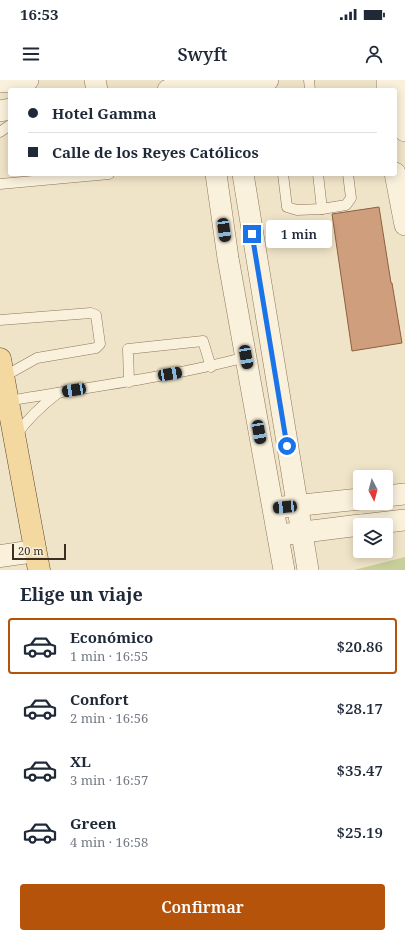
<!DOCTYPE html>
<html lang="es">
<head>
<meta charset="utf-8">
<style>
	:root { --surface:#fff; --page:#f6f6f7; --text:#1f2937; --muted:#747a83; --line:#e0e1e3; --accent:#b45309 }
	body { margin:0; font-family:"Noto Serif",serif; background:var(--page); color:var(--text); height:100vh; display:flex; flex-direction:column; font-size:15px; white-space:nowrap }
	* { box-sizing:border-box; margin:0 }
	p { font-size:13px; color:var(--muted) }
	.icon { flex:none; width:22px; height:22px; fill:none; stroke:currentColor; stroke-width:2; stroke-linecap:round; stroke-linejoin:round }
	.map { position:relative; height:490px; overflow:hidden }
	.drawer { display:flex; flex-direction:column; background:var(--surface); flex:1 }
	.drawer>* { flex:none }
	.banner { position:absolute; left:8px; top:8px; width:389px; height:88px; border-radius:4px; box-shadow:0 2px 10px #0003; display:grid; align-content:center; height:88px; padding:0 20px; background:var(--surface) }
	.needle { width:26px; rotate:174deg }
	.controls { position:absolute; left:353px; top:390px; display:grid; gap:8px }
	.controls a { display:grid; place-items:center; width:40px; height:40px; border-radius:4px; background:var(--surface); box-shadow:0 2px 10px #0003; font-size:20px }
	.scale { position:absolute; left:12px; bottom:10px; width:54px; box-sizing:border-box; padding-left:4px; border:2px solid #3d2e20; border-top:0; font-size:11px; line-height:14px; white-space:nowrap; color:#3d2e20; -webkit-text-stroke:3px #f7eed8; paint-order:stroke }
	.end { position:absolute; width:18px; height:18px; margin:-9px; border:5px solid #1a73e8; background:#fff; box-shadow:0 0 0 2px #fff }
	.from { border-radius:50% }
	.bubble { position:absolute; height:28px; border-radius:4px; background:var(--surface); box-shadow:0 2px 10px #0003; font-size:13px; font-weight:600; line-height:28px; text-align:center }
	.car { position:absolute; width:12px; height:24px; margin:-12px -6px; border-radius:5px; box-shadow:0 0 3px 1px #0007; background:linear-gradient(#222 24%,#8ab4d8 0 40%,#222 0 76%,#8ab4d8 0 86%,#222 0) }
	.banner b { display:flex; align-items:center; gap:14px; height:38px; font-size:15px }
	.banner b+b { border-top:1px solid var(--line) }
	.banner i { width:10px; height:10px; background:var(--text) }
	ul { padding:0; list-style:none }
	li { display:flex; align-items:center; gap:12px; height:56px; margin:0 8px 6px; padding:0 12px; border:2px solid transparent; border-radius:4px }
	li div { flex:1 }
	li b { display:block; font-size:15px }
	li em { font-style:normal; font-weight:600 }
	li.on { border-color:var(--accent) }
	li>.icon { width:36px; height:36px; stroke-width:1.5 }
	h2 { padding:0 20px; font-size:18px; line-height:48px }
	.action { display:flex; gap:8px; margin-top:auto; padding:8px 20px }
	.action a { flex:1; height:46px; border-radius:4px; background:var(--accent); color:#fff; font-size:16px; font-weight:600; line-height:46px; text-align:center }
	.status { display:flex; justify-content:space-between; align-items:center; height:28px; padding:0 20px; background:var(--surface); direction:ltr }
	.status svg { height:11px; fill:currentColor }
	header { display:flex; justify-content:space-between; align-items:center; height:52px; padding:0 20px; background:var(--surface); font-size:18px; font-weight:600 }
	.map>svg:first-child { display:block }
</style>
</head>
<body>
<div class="status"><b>16:53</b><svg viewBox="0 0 49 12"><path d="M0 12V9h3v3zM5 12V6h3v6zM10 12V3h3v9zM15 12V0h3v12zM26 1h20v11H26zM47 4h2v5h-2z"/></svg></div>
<header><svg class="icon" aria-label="menu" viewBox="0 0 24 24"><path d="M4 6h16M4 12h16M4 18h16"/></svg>Swyft<svg class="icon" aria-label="person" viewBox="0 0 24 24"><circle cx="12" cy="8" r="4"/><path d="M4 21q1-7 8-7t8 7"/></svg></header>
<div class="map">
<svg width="405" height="490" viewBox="0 0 405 490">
	<rect width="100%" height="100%" fill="#f0e4c8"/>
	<!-- green -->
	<path fill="#c9cf9b" d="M 405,477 L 405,490 L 354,490 Z"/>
	<!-- building -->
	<path fill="#cf9f7d" stroke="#8d5f41" d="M 379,127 L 391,203 L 392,203 L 402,263 L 352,271 L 332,134 Z"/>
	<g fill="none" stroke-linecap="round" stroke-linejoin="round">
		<!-- service casing -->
		<g stroke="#8d765c" stroke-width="11">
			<g id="service">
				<path d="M 309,0 L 310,10"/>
				<path d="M 0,52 L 10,45"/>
				<path d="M 283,94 L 287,127 L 297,130 L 322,129 L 346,125 L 351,118 L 348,94"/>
				<path d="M 318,94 L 322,129"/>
				<path d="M 0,104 L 109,94"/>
				<path d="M 0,240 L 91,233 L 96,235 L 100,264 L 96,268 L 37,278 L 3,297"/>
				<path d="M 129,302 L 128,269 L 203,261 L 211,287"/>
				<path d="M 8,321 C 87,307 168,298 246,277"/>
				<path d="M 16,355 C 29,337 41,326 58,313"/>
			</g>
		</g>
		<!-- minor casing -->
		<g stroke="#8d765c" stroke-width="22">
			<g id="minor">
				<path d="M 95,0 L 97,10"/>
				<path d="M 0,2 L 28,0"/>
				<path d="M 405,4 L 403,44 L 405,51"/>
				<path d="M 168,10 L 268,0"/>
				<path d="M 387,10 L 387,0"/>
				<path d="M 0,31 L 10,29"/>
				<path d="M 395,93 L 405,145"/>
				<path d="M 216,94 L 228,178 L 284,490"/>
				<path d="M 243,94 L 308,490"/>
				<path d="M 386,416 L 405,414"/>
				<path d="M 283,427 L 360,419"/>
				<path d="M 362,445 L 405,440"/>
				<path d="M 288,454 L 360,445"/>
			</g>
		</g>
		<!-- tertiary casing -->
		<g stroke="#8d765c" stroke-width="23">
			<path id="tertiary" d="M 0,476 L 35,471"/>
		</g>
		<!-- primary casing -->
		<g stroke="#5b4430" stroke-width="23">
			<path id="primary" d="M 0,279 L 39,490"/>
		</g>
		<!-- service -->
		<use href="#service" stroke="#faf1dc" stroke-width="10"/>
		<!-- minor -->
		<use href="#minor" stroke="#faf1dc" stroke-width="21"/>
		<!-- tertiary -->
		<use href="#tertiary" stroke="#faf1dc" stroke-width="22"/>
		<!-- primary -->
		<use href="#primary" stroke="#f3d9a0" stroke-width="22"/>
	</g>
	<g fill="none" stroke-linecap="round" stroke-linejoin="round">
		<!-- route -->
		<path stroke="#1a73e8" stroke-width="5" d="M 252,154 L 287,366"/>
	</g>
</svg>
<div class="controls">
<a><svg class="needle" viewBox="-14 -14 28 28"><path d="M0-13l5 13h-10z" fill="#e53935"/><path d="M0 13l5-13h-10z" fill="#747a83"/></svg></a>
<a><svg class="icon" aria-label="layers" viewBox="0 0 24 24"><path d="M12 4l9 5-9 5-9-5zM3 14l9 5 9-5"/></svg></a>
</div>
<div class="scale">20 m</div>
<i class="end from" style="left:287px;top:366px"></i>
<i class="end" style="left:252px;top:154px"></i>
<div class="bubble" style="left:266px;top:140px;width:66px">1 min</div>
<i class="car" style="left:224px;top:150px;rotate:172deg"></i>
<i class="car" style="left:246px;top:277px;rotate:170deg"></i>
<i class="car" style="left:170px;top:294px;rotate:80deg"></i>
<i class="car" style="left:74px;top:310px;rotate:261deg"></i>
<i class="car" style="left:259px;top:352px;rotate:170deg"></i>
<i class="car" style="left:285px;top:427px;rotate:265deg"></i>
<div class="banner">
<b><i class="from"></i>Hotel Gamma</b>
<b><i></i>Calle de los Reyes Católicos</b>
</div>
</div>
<section class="drawer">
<h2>Elige un viaje</h2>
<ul>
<li class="on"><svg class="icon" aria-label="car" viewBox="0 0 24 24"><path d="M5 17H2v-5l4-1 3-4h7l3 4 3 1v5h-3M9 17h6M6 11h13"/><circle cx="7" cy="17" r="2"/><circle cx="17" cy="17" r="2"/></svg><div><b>Económico</b><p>1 min · 16:55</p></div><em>$20.86</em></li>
<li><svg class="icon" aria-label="car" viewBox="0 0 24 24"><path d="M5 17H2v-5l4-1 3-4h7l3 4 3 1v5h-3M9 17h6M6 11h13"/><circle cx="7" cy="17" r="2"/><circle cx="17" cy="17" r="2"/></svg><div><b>Confort</b><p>2 min · 16:56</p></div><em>$28.17</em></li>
<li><svg class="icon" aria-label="car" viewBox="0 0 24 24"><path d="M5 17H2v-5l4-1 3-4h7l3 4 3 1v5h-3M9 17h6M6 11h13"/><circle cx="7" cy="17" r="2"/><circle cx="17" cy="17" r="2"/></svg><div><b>XL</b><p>3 min · 16:57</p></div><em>$35.47</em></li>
<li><svg class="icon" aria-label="car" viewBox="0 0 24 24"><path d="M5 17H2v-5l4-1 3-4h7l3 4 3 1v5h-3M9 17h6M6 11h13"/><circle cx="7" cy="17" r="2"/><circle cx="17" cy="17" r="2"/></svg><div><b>Green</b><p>4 min · 16:58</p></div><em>$25.19</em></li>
</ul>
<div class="action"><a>Confirmar</a></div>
</section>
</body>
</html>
